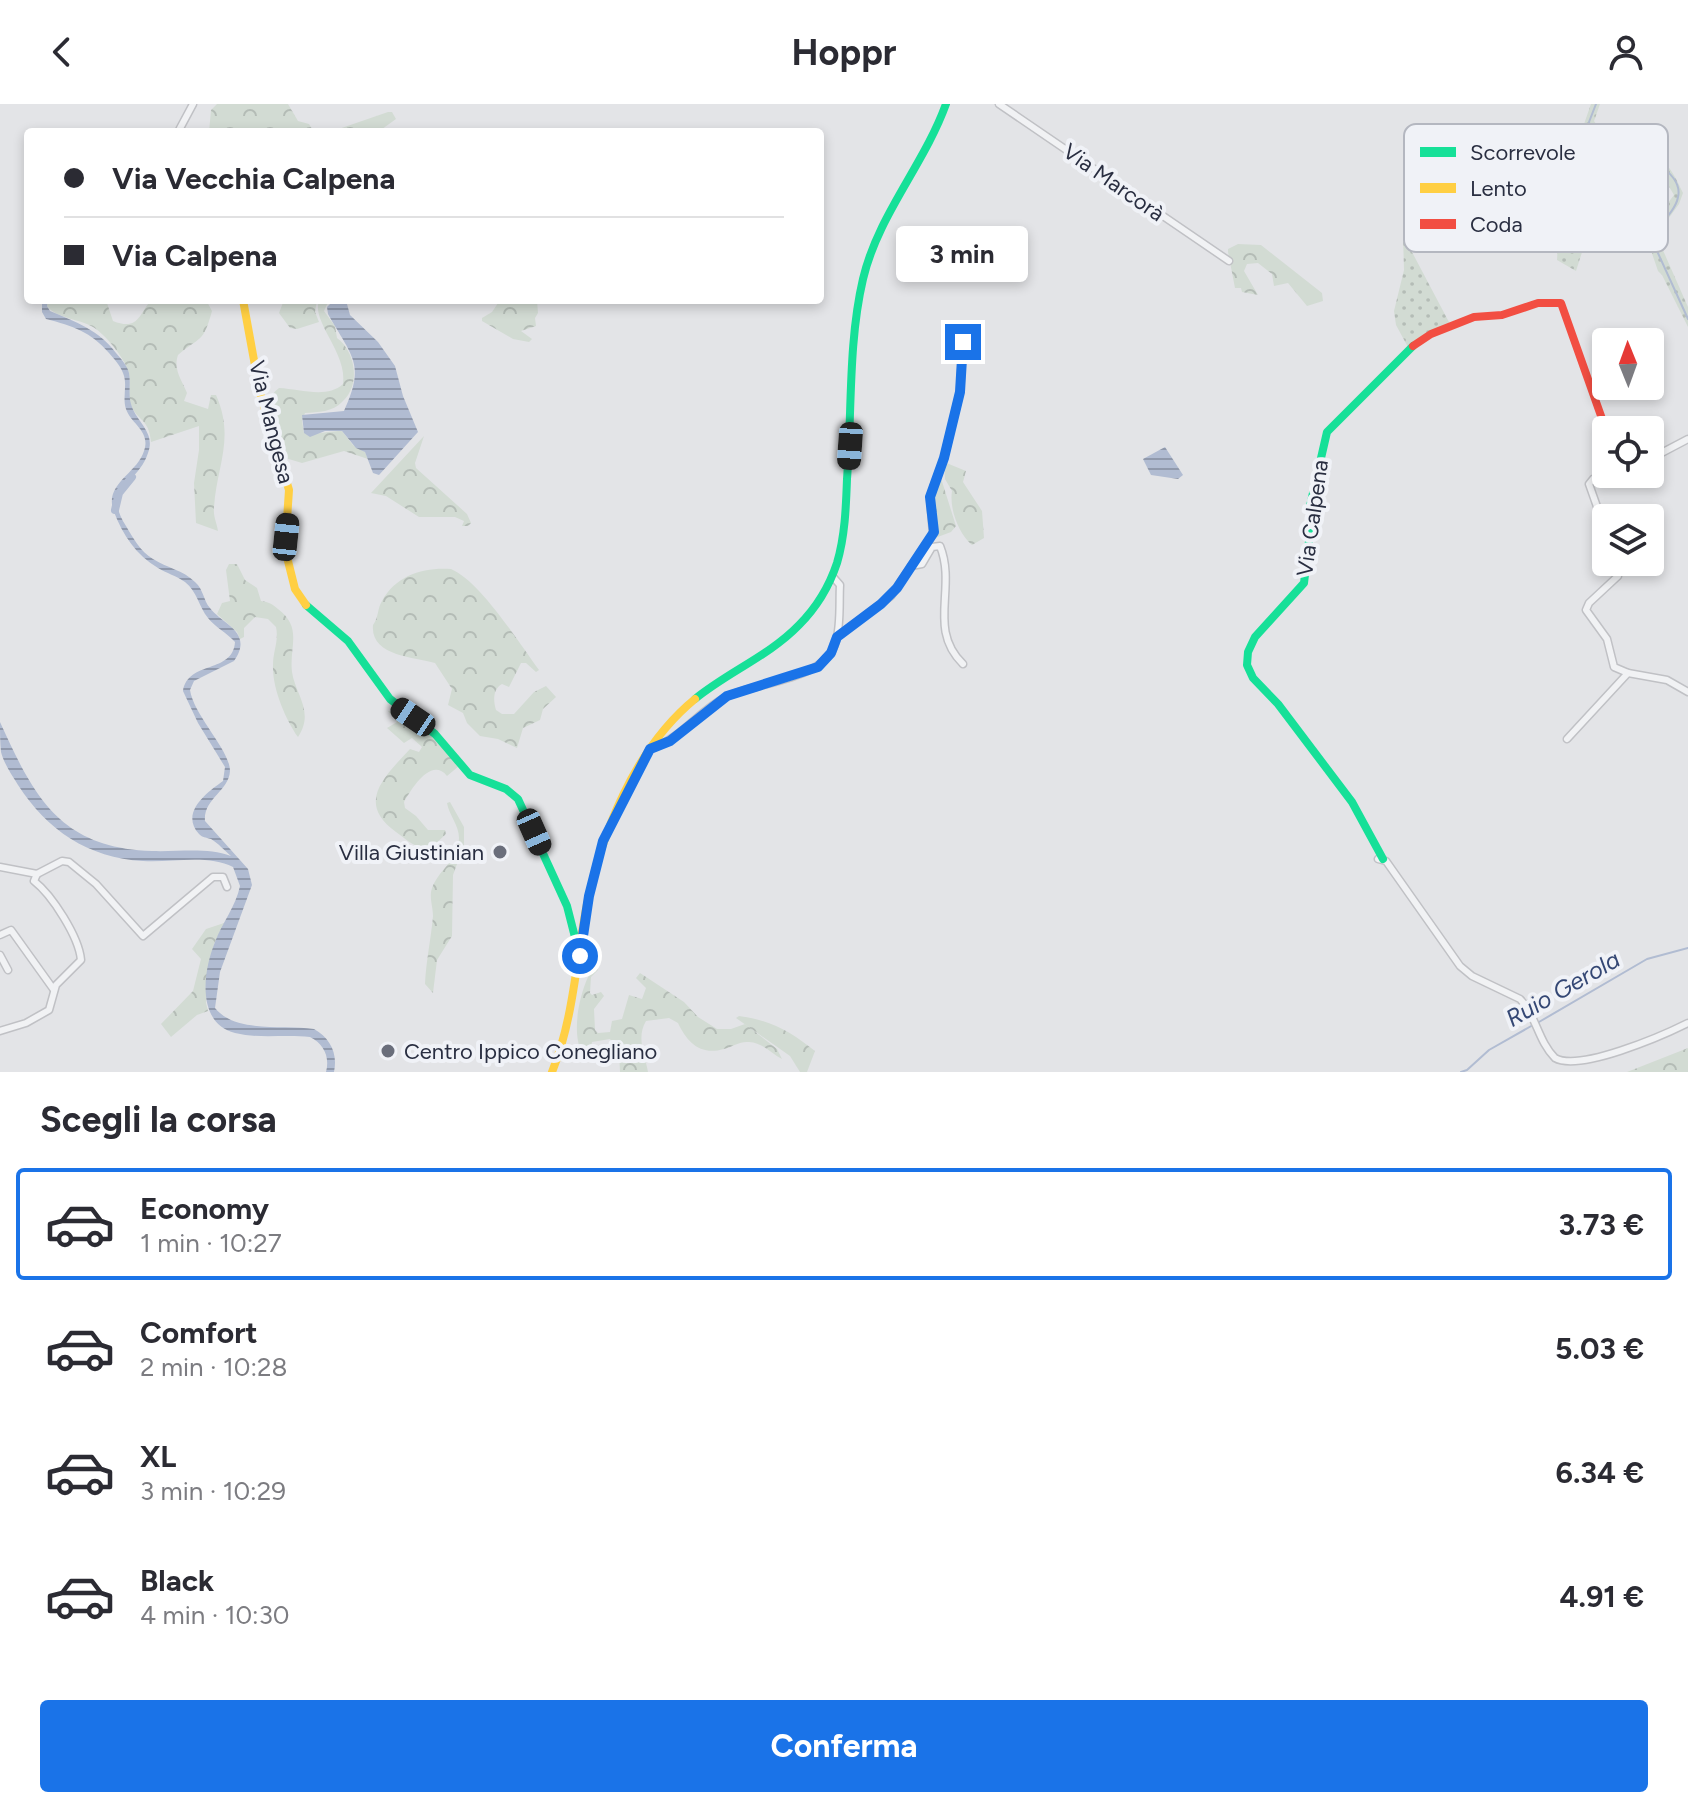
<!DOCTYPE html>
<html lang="it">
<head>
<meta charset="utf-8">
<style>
	:root { --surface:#fff; --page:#f2f2f3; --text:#2b2b33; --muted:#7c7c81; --line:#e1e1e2; --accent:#1a73e8 }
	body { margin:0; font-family:Figtree,sans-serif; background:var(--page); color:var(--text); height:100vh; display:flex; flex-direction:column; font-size:30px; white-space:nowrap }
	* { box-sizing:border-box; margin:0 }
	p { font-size:26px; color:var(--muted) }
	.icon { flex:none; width:44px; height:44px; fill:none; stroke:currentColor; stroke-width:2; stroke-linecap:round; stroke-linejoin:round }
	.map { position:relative; height:968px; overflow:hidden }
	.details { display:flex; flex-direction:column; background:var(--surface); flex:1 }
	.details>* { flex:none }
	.banner { position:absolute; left:24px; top:24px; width:800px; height:176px; border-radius:8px; box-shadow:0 4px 12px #0003; display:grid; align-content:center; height:176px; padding:0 40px; background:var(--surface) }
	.needle { width:52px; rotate:359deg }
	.buttons { position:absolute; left:1592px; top:224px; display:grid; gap:16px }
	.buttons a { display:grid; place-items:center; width:72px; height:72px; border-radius:8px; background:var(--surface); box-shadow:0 4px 12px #0003; font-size:40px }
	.end { position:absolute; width:36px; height:36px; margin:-18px; border:10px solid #1a73e8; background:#fff; box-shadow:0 0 0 4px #fff }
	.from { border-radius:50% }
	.bubble { position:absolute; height:56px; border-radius:8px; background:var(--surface); box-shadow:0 4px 12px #0003; font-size:26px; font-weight:700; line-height:56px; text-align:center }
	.car { position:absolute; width:24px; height:48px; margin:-24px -12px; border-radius:10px; box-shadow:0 0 6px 2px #0007; background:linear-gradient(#222 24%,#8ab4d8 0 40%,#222 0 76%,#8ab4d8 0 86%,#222 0) }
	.banner b { display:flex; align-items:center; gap:28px; height:76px; font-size:30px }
	.banner b+b { border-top:2px solid var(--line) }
	.banner i { width:20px; height:20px; background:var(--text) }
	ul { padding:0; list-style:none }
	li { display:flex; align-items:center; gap:24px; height:112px; margin:0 16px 12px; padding:0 24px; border:4px solid transparent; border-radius:8px }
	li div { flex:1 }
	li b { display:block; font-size:30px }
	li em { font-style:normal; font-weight:700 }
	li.selected { border-color:var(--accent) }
	li>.icon { width:72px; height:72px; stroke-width:1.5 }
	h2 { padding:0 40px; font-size:36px; line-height:96px }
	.button { display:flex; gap:16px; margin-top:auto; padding:16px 40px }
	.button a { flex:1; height:92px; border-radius:8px; background:var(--accent); color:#fff; font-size:32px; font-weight:700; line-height:92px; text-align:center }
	header { display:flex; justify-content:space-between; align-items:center; height:104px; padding:0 40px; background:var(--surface); font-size:36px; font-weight:700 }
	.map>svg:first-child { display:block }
</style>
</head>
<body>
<header><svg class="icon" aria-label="back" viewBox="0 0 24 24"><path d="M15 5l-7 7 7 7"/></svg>Hoppr<svg class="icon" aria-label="person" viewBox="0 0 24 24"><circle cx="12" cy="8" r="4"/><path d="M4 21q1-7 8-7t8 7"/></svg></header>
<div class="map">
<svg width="1688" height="968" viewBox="0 0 1688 968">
	<defs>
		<pattern id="grass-dots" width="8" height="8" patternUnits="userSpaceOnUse" patternTransform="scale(2)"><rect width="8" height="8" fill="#d2dbd3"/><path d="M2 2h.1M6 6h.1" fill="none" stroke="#b4bcb6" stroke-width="1.8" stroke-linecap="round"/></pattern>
		<pattern id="forest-crowns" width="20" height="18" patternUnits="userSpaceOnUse" patternTransform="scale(2)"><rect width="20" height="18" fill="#d2dbd3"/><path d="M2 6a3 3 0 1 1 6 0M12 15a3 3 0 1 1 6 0" fill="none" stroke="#b4bcb6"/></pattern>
		<pattern id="water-rules" width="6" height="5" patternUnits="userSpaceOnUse" patternTransform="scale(2)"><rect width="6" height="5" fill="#b1bcd2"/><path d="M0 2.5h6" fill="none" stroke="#9099ac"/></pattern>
	</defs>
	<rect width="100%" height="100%" fill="#e3e4e7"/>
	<!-- grass -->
	<g fill="url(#grass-dots)">
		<path d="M 1591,0 L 1600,0 L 1594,17 C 1607,38 1638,38 1658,53 C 1671,62 1676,75 1683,89 L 1679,100 L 1658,129 L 1658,135 L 1688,203 L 1688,223 L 1662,171 L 1658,167 L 1645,129 L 1674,91 L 1661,69 L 1647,58 L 1589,36 L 1584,20 Z"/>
		<path d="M 1587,88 L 1594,111 L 1576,167 L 1557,156 L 1560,103 Z"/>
		<path d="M 1403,131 L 1450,220 L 1409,245 L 1396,221 L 1394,207 L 1404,166 Z"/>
	</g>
	<!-- forest -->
	<g fill="url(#forest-crowns)">
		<path d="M 217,0 L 288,0 L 298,17 L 309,20 L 314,28 L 209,28 L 211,6 Z"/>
		<path d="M 388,8 L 392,8 L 396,15 L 378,28 L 330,28 Z"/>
		<path d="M 1238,140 L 1261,141 L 1322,189 L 1323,197 L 1307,202 L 1288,179 L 1274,182 L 1272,170 L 1258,159 L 1247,160 L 1244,167 L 1258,191 L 1242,188 L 1241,184 L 1235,184 L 1228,148 L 1228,145 Z"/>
		<path d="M 48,196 L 106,196 L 113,217 C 138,227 139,211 151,196 L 206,196 L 212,207 C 203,240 200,232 178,251 C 173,266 182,276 187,289 L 184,297 L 208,305 L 211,291 L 216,291 C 235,334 217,361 214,403 C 213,413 217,419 218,427 L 196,419 L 194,379 L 199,346 L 199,322 L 151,338 C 149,314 137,317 131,301 C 127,292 131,280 129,270 C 126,256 108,234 96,225 C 83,215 56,215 47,202 Z"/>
		<path d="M 284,196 L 317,196 L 315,208 L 319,218 L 297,225 L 290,224 L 279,209 Z"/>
		<path d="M 329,196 L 324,207 L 335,222 L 337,234 C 356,248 361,282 342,298 C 333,308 318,308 305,309 L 302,317 L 304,329 C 317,331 328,327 342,327 L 353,341 L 365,348 L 368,355 L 344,347 L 302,359 L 282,353 C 274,331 256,301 279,284 C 300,285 327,295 343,280 C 348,250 311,217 319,197 Z"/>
		<path d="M 500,196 L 537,196 L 538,209 L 535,214 L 536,222 L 521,227 L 532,235 L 529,238 L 513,235 L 482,217 L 482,214 L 492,208 Z"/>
		<path d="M 424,332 L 415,359 L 416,364 L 467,410 L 471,419 L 468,422 L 462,422 L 464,417 L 455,413 L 419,413 L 386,392 L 371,389 Z"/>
		<path d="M 944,358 L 966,367 L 963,378 L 982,407 L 984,434 L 972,441 C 959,430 949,405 952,387 L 945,375 Z"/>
		<path d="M 940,371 L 956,422 L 951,428 L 935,434 L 918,457 L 932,432 L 930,402 Z"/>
		<path d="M 229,460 L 237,460 L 245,476 L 257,484 L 261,497 C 269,498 272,500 278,505 C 303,524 289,542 292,568 C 295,590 315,608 298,633 C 286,616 272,584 273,561 C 273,547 279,537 276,523 L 268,515 L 255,513 L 244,524 L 244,533 L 240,535 L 237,528 L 217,510 L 222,499 L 230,497 L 226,466 Z"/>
		<path d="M 451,465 C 480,477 519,539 539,566 L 536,568 L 526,559 L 521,559 L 509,583 L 502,580 C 493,585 493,596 496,606 L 502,610 L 514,610 L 534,588 L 546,582 L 556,593 L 543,605 L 540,616 L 523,624 L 517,644 L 498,635 L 480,632 L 467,619 L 463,609 L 448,601 L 452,585 L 435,559 C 414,553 370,552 373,521 C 379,513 377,505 382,497 C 396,471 424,463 451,465 Z"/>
		<path d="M 388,607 L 402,608 L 424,623 L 459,662 L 447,672 C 431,652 411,686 404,698 L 405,704 L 416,712 L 428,726 L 445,726 L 446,730 L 430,745 C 416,745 407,736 396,728 C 355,699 385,672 410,645 L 419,648 L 422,643 L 412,634 L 404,639 L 387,624 L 397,618 Z"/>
		<path d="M 450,698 L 464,723 L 464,741 L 453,771 L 452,832 L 437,856 L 433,889 L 425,880 C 426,857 431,835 433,812 C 433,804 430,796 431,788 C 436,766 459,758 459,734 C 459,721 449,711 447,699 Z"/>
		<path d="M 224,819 L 214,840 L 206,899 L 208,907 L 197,911 L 171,933 L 161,920 L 193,887 L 201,855 L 192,845 L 206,825 Z"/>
		<path d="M 595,861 L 598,866 L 591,873 L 590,889 L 592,891 L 601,888 L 604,892 L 594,905 L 595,926 L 598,929 L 610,928 L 612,917 L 622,915 L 629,891 L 642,895 L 646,884 L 636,874 L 640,869 L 684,898 L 698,913 L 717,925 L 731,925 L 745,920 L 777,945 L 782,955 C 771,950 764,939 749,938 C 740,937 732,943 724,945 C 700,952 687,938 678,919 L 669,914 L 646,917 C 636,934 645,950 648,968 L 620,968 L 619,948 L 610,935 L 592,938 L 590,946 L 591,958 C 565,944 580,880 595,861 Z"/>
		<path d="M 739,912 C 771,916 791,928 815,947 L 807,968 L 800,968 L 790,952 L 736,914 Z"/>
		<path d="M 1688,944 L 1688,968 L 1627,968 Z"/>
	</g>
	<!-- water -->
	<g fill="url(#water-rules)">
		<path d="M 42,196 L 48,196 L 47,202 L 50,207 C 76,218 99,226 116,249 C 121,255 127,261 129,269 C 131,279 128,290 131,300 C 136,318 156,328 148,349 C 138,381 101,383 126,422 C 133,434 140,447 153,455 C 167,464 183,466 195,478 C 204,486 203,496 210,504 C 223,521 254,528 234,557 L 194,577 L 190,586 C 194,612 230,646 230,667 C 229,687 203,695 205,717 L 248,765 L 252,781 L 220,868 L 215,904 C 236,930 284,920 314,925 C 330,934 338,949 334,968 L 326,968 C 330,953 324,940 310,933 C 286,930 259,935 235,929 C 196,919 203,867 215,838 C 222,819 236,802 240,782 L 233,763 C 208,750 170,759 143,757 C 88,754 47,726 18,681 C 12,671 4,660 1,648 C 0,639 0,627 0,618 C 34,693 60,744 152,747 C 179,748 207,743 231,752 C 225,747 218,739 211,735 C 205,733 203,734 199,730 C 179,708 209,687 223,677 L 225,663 L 198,619 L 183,587 C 188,556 233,570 235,538 C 227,529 215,523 208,514 C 199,503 197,487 185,478 C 177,472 166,469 158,464 C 136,451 123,431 114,408 C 103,380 137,370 144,347 C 151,327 131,320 126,305 C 122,293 128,281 123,269 C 120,261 114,255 109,249 C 91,228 73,222 46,215 L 42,208 Z"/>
		<path d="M 333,197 L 347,200 L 350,211 L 378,238 L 395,262 L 403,292 L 418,328 L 379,371 L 373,369 L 365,348 L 356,344 L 342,327 L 325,327 L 310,333 L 304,329 L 302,311 L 344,307 C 366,260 352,253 328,210 L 327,203 Z"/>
		<path d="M 1165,343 L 1183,371 L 1178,375 L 1151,371 L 1143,355 Z"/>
	</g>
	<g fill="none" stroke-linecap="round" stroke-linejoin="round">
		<!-- stream -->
		<g stroke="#b1bcd2" stroke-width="2">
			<path d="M 1596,0 L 1589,18 L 1591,28 C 1611,40 1686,60 1678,93 C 1676,106 1660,120 1653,130 L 1652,136 L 1688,215"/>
			<path d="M 1539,918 L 1647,855 L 1688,844"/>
			<path d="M 1461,968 L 1467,966 L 1489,946 L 1533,921"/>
		</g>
		<!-- river -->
		<path stroke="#b1bcd2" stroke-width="8" d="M 115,406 L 119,389 L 132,373"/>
		<!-- street casing -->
		<g stroke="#c0c1c5" stroke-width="9">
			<g id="street">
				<path d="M 999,0 L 1229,157"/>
				<path d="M 178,28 L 193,0"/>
				<path d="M 1650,355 L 1688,335"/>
				<path d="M 1606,428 L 1589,380 L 1593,375 L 1623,370"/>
				<path d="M 1617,458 L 1618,472 L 1589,499 L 1586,506 L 1607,535 L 1614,563 L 1628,569 L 1667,576 L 1688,588"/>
				<path d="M 911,462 L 922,460 L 932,443 L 940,442 C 957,484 927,525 963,560"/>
				<path d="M 837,533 L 891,492 L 933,430 L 930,393 L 944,354 L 960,288 L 963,238"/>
				<path d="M 1567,635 L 1628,569"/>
				<path d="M 650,645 C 681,635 698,607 726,593 C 758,577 826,577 836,537 C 841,520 839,499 840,481 L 833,473"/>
				<path d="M 1378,755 L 1386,757 L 1460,862 L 1472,872 L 1520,895 C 1536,911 1538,937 1555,954 C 1579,968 1662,932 1688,919"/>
				<path d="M 0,763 L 37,770 L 62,757 L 69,758 L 96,780 L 143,832 L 213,773 L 223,773 L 227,783"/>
				<path d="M 0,831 L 11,826 L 54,886"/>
				<path d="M 0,851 L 8,866"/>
				<path d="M 0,927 L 26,919 L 49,906 L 56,881 L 81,856 C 79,833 52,791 34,777 L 37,770"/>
			</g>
		</g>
		<!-- street -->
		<use href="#street" stroke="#f1f2f4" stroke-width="6"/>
		<!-- fast -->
		<g stroke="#16e098" stroke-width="8">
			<path d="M 306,501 L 348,537 L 390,595 L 435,630 L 470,671 L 506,685 L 518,695 L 567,802 L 578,845"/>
			<path d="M 695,595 C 728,568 769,552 799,521 C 816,504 829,483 837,459 C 845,432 846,403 847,375 C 852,310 848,239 863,175 C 878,111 924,61 946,0"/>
			<path d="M 1383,755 L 1352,698 L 1278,600 L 1253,574 L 1247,561 L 1248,548 L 1255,533 L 1304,479 L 1310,429 L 1310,402 L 1327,328 L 1413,242"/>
		</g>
		<!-- slow -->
		<g stroke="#ffcf43" stroke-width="8">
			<path d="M 243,196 L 260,289 L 289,386 L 285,445 L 295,485 L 306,501"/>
			<path d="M 552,968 C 573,917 576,859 586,805 C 601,730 634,645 695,595"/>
		</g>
		<!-- jam -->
		<path stroke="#f24e42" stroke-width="8" d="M 1413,242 L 1431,230 L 1474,213 L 1502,211 L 1538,199 L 1561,199 L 1606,326"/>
	</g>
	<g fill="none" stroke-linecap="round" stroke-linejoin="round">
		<!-- route -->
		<path stroke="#1a73e8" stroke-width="10" d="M 580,852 L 589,792 L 603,737 L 650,645 L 670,637 L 727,592 L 818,563 L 831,549 L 837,533 L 881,500 L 897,484 L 934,428 L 930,393 L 944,354 L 960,288 L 963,238"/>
	</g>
	<!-- markers -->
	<g fill="#6a6e7b" stroke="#f0f2f7" stroke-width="3">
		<circle cx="500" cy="748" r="8"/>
		<circle cx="388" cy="947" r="8"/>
	</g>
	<g text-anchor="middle" stroke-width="8" stroke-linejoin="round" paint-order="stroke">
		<!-- street labels -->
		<g font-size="22" fill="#292e41" stroke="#f0f2f7">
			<text transform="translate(1114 78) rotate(35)" y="8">Via Marcorà</text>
			<text transform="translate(272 318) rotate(76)" y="8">Via Mangesa</text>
			<text transform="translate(1312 414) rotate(-82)" y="8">Via Calpena</text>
		</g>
		<!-- poi labels -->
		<g font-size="22" fill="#292e41" stroke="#f0f2f7" text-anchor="end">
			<text x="484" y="756">Villa Giustinian</text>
			<text x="404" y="955" text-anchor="start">Centro Ippico Conegliano</text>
		</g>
		<!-- water labels -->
		<g font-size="24" font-style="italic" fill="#344774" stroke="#f0f2f7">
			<text transform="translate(1563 885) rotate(-30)" y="8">Ruio Gerola</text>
		</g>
	</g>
	<!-- legend -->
	<rect x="1404" y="20" width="264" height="128" rx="12" fill="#f0f2f7" stroke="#b4b7c0" stroke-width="2"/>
	<rect x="1420" y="43" width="36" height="10" fill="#16e098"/>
	<rect x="1420" y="79" width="36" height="10" fill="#ffcf43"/>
	<rect x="1420" y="115" width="36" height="10" fill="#f24e42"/>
	<g font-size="22" fill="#292e41">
		<text x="1470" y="56">Scorrevole</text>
		<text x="1470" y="92">Lento</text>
		<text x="1470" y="128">Coda</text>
	</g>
</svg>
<div class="buttons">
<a><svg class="needle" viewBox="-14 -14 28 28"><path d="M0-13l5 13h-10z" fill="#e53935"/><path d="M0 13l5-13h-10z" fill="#7c7c81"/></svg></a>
<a><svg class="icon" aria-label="locate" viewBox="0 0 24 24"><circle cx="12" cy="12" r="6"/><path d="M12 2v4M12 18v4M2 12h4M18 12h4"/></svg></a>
<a><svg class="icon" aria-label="layers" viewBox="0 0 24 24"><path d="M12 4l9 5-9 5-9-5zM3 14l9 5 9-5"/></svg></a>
</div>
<i class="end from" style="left:580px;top:852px"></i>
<i class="end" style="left:963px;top:238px"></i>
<div class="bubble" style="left:896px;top:122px;width:132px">3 min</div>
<i class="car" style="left:850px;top:342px;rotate:184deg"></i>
<i class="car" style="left:286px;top:433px;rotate:6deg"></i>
<i class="car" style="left:413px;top:613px;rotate:304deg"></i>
<i class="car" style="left:534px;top:728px;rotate:156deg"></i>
<div class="banner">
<b><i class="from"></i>Via Vecchia Calpena</b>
<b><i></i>Via Calpena</b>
</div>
</div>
<section class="details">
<h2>Scegli la corsa</h2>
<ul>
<li class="selected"><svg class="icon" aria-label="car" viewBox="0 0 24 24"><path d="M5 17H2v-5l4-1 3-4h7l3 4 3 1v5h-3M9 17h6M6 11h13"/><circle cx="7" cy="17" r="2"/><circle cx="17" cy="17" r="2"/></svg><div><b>Economy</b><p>1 min · 10:27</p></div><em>3.73 €</em></li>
<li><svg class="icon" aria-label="car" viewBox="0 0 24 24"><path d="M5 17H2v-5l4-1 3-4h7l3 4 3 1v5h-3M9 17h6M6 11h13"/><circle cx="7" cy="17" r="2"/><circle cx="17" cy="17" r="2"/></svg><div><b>Comfort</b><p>2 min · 10:28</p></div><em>5.03 €</em></li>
<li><svg class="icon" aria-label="car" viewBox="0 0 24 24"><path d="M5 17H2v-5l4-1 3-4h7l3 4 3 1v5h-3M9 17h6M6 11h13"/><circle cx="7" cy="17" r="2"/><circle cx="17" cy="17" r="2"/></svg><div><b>XL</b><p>3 min · 10:29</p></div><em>6.34 €</em></li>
<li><svg class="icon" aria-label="car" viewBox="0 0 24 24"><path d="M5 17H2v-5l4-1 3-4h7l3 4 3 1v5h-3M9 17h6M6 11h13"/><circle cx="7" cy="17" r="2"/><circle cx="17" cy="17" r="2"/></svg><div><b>Black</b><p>4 min · 10:30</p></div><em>4.91 €</em></li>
</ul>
<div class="button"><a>Conferma</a></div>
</section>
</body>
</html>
